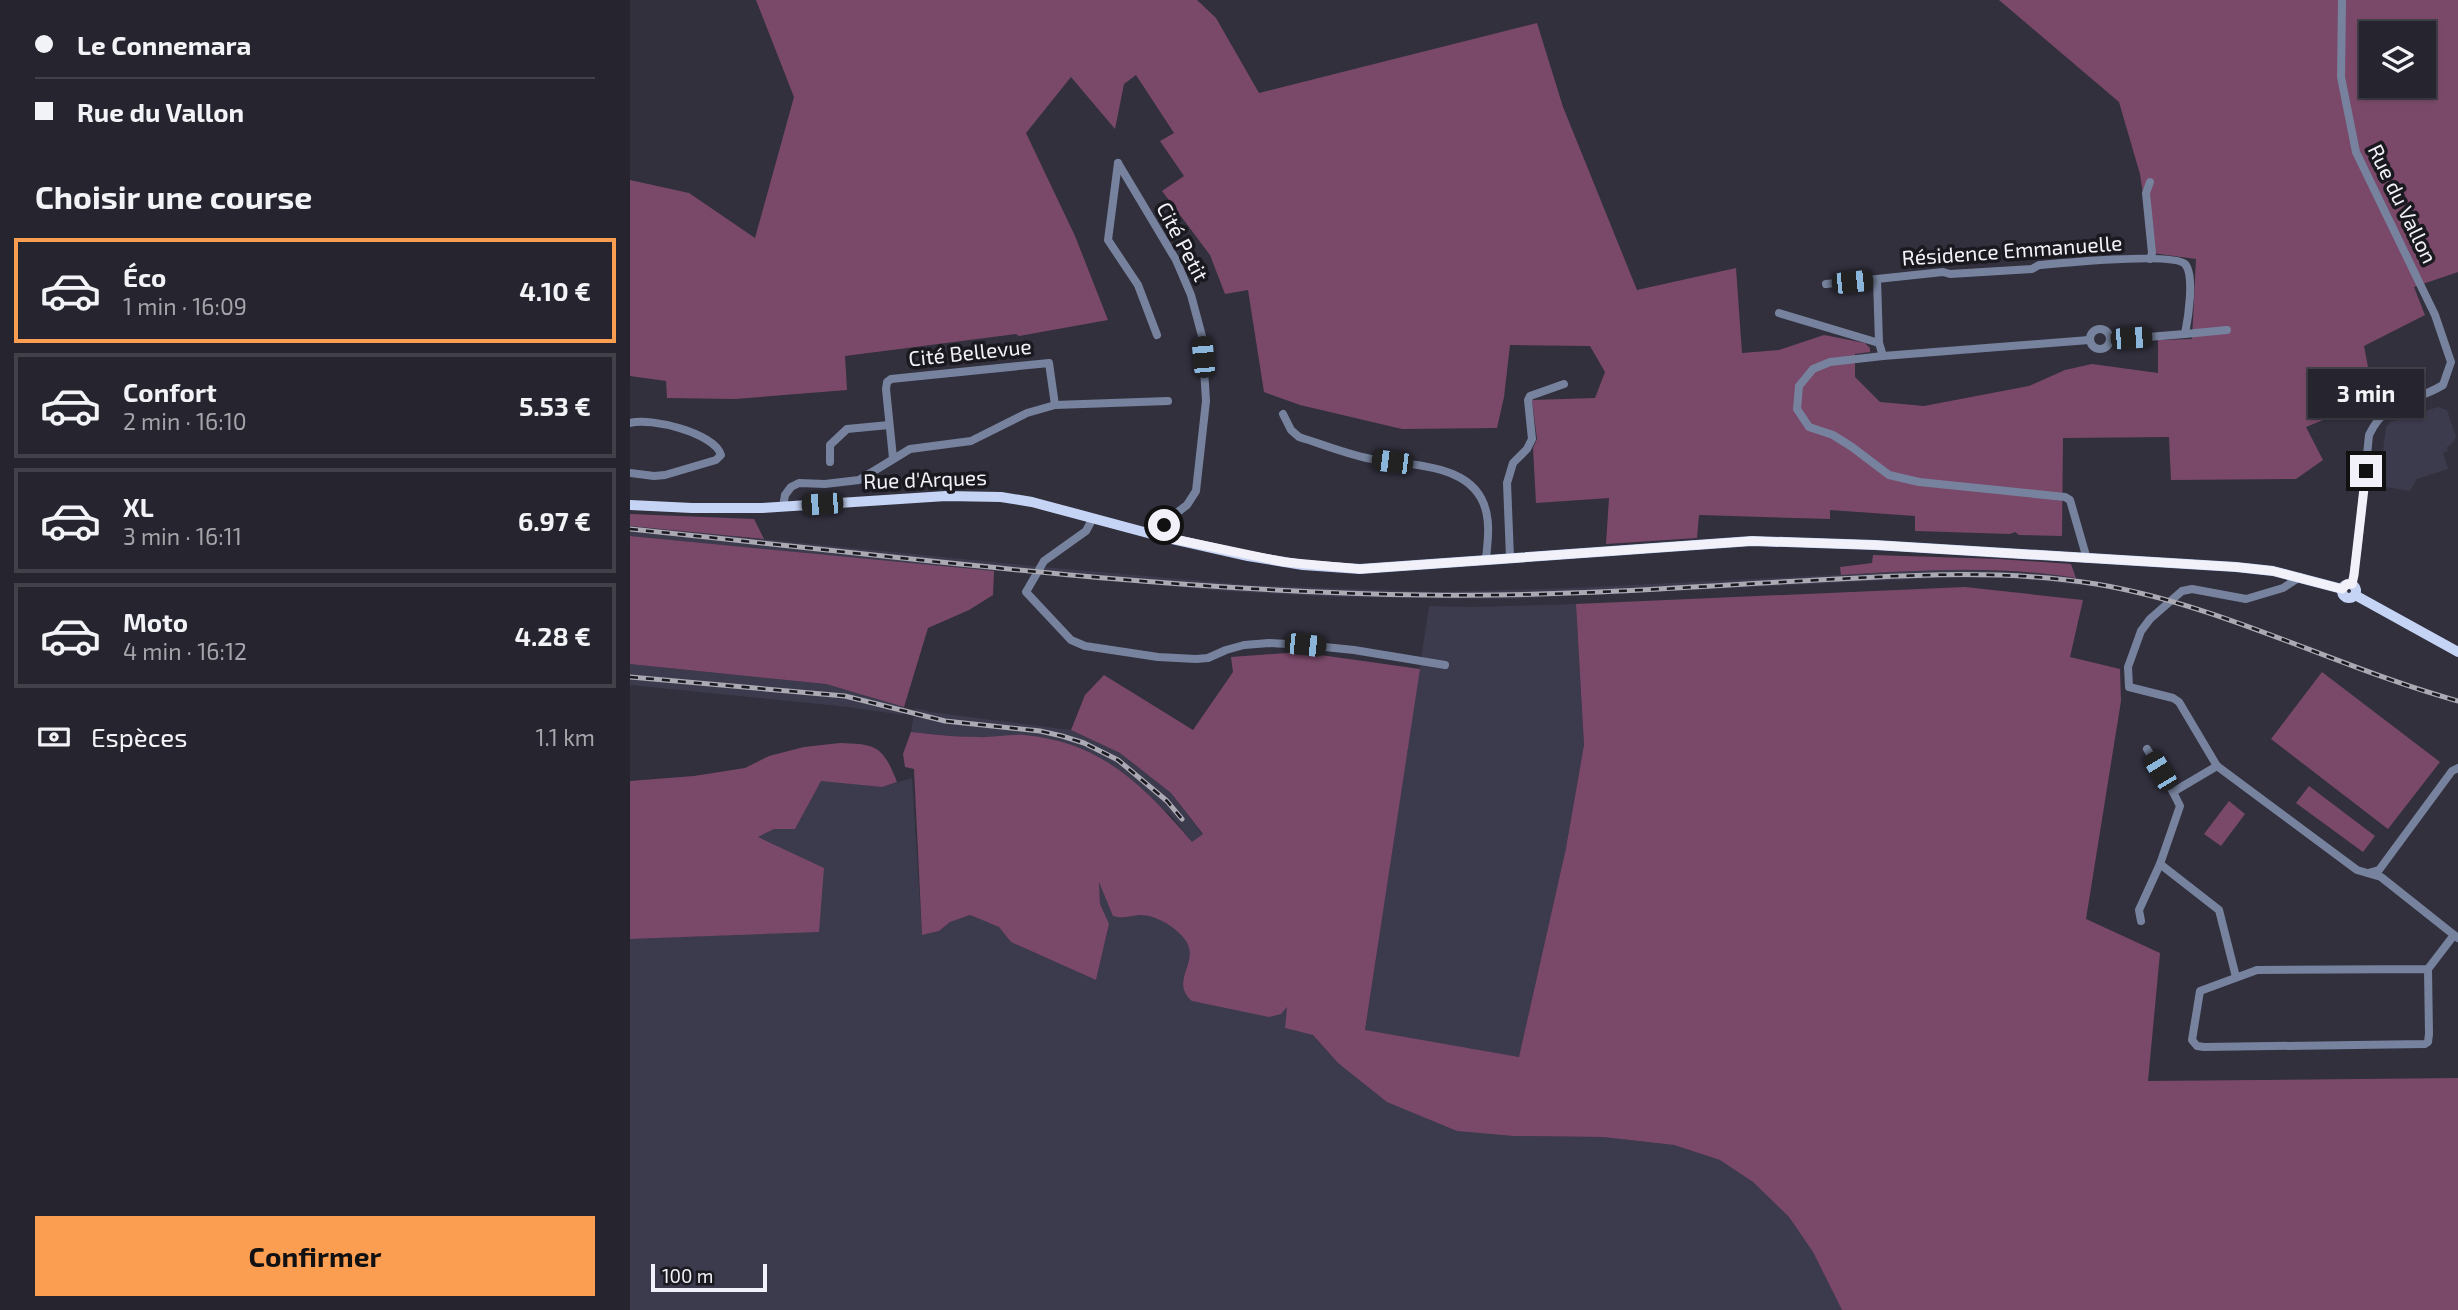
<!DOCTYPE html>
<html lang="fr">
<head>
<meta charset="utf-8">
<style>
	:root { --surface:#26242e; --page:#32303a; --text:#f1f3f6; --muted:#a4a4aa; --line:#42414a; --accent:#fb9e51 }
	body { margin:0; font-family:"Exo 2",sans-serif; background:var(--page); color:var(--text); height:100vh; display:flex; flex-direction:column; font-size:26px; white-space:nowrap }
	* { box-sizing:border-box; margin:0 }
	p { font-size:23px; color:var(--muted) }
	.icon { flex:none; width:38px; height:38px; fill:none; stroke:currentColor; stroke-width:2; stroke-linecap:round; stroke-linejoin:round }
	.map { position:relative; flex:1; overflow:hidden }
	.details { display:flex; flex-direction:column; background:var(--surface); width:630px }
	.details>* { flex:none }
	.hud { display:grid; align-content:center; height:154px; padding:0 35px; background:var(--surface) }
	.fabs { position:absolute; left:1729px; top:21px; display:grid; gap:14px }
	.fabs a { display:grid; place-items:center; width:77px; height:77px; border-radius:0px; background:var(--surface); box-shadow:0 2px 5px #0004,0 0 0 2px var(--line); font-size:35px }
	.scale { position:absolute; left:21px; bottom:18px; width:116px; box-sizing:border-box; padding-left:7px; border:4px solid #f2f1f9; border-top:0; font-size:19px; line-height:24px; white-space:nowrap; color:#f2f1f9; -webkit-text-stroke:5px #1a191f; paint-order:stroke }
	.end { position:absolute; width:32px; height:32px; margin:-16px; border:9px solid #f2f1f9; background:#111; box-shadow:0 0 0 4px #111 }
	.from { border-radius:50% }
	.bubble { position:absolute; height:49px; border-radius:0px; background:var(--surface); box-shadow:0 2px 5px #0004,0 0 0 2px var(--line); font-size:23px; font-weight:700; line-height:49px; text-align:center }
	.car { position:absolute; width:21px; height:42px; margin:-21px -10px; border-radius:9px; box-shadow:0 0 5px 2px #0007; background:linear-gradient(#222 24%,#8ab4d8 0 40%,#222 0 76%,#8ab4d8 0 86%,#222 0) }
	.hud b { display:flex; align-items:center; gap:24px; height:66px; font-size:26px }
	.hud b+b { border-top:2px solid var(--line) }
	.hud i { width:18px; height:18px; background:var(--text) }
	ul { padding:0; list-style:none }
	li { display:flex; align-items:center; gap:21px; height:105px; margin:0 14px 10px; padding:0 21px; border:4px solid var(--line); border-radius:0px }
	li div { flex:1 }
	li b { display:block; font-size:26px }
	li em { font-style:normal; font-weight:700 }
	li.active { border-color:var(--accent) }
	li>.icon { width:63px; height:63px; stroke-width:1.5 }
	h2 { padding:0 35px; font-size:32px; line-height:84px }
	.pay { display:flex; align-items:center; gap:18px; height:77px; padding:0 35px; font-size:26px }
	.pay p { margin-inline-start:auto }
	.primary-button { display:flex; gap:14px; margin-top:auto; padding:14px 35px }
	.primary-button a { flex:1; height:80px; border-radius:0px; background:var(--accent); color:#111; font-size:28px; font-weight:700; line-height:80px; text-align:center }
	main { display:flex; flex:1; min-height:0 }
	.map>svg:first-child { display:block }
</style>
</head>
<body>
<main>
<section class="details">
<div class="hud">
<b><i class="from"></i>Le Connemara</b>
<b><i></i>Rue du Vallon</b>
</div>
<h2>Choisir une course</h2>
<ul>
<li class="active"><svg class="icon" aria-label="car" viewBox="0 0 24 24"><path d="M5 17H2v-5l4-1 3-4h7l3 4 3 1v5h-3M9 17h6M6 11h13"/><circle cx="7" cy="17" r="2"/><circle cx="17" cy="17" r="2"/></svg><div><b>Éco</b><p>1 min · 16:09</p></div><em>4.10 €</em></li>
<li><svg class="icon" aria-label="car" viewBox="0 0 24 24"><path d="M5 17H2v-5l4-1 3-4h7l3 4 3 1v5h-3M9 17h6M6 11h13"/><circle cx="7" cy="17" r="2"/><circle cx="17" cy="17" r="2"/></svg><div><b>Confort</b><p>2 min · 16:10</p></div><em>5.53 €</em></li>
<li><svg class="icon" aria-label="car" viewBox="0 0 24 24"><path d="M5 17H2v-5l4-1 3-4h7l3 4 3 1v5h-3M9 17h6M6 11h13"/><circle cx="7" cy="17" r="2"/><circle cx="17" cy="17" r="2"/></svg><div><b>XL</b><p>3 min · 16:11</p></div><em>6.97 €</em></li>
<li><svg class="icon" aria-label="car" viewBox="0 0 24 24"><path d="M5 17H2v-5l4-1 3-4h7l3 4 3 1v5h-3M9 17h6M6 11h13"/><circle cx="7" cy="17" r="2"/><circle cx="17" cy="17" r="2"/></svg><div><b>Moto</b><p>4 min · 16:12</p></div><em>4.28 €</em></li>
</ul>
<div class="pay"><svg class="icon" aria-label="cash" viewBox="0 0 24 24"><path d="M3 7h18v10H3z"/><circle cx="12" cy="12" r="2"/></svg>Espèces<p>1.1 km</p></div>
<div class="primary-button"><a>Confirmer</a></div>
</section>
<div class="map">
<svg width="1828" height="1310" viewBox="0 0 1828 1310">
	<rect width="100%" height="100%" fill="#32303d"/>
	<!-- built -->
	<g fill="#3c3a4d">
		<path d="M 1808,407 L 1817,410 L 1826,437 L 1821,445 L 1817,447 L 1818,451 L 1813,453 L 1818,469 L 1787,479 L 1780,491 L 1756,487 L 1748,490 L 1756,427 L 1760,422 Z"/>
		<path d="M 0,526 L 413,567 L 620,585 L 808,592 L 942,588 L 1321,569 L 1419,574 L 1446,578 L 1448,585 L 1386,578 L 1305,578 L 880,599 L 709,597 L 593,591 L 400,573 L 320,568 L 0,536 Z"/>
		<path d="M 946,604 L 954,745 L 936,848 L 889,1057 L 735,1031 L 799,606 L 842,607 Z"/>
		<path d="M 0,664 L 196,684 L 274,707 L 273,715 L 218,707 L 0,685 Z"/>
		<path d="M 285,708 L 301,712 L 441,730 L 490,753 L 541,793 L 573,835 L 562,842 L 540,814 L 393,735 L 347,738 L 281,732 Z"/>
		<path d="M 282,778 L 292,935 L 309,931 L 320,922 L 340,915 L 369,927 L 381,942 L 466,980 L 479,925 L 470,904 L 467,823 L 658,1006 L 655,1028 L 683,1035 L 708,1063 L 884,1136 L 973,1137 L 1044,1145 L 1090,1160 L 1123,1182 L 1159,1217 L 1183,1252 L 1212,1310 L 0,1310 L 0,939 L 189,931 L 127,837 L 144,829 L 165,829 L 191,780 L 252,787 Z"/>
	</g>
	<!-- green -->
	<g fill="#7a4969" fill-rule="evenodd">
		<path d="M 126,0 L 567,0 L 586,18 L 629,93 L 907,23 L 933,107 L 1007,290 L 1106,268 L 1112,353 L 1149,350 L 1194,335 L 1235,343 L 1240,348 L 1240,352 L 1225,354 L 1225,377 L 1250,402 L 1294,406 L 1399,386 L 1435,370 L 1462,364 L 1528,373 L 1528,340 L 1562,339 L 1566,259 L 1522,253 L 1510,174 L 1489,102 L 1369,0 L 1828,0 L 1828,272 L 1784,287 L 1795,315 L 1734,346 L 1744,399 L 1676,427 L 1693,460 L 1666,479 L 1541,480 L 1539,437 L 1433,438 L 1432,536 L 1389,535 L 1385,532 L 1380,534 L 1285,531 L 1285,516 L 1200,510 L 1200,519 L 1069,515 L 1067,538 L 976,544 L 979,498 L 906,503 L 903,448 L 907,439 L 902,400 L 965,398 L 975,372 L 960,346 L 880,345 L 874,397 L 867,428 L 772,429 L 670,405 L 634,392 L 618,290 L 595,294 L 580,255 L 532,191 L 554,176 L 530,141 L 544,133 L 506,75 L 494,84 L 485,129 L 441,77 L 396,133 L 445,236 L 478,320 L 389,336 L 386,334 L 215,356 L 217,390 L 105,399 L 37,398 L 36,381 L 0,376 L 0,180 L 59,193 L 125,238 L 164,97 ZM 1741,33 L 1794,33 L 1794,86 L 1741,86 Z"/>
		<path d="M 0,514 L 124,519 L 134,539 L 0,526 Z"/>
		<path d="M 0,536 L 364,571 L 363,595 L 339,610 L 298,628 L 274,707 L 196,684 L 0,664 Z"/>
		<path d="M 1243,555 L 1368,559 L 1441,564 L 1446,578 C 1368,565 1289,570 1211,575 L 1210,567 L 1242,563 Z"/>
		<path d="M 1335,587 L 1453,600 L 1440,657 L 1490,669 L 1491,701 L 1456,919 L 1530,953 L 1518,1081 L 1828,1078 L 1828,1310 L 1212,1310 L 1183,1252 L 1159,1217 L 1123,1182 L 1090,1160 L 1044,1145 L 973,1137 L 884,1136 L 827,1131 L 757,1102 L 708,1063 L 683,1035 L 655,1028 L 657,1007 L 651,1014 L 639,1017 L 562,1001 C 539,981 570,963 556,941 C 548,928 525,914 509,915 C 499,916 493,919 483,916 L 469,882 L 470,904 L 479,924 L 466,980 L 381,942 L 369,927 L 340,915 L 320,922 L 309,931 L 292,935 L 284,769 L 275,767 L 273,754 L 281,732 C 302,734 324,737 346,737 C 362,738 378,734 394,735 C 472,742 514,786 562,842 L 573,834 L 541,793 L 490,753 L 441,730 L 455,695 L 474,675 L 563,730 L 603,672 L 601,657 L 669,652 L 790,669 L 735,1030 L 889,1057 L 936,848 L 954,745 L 946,604 Z"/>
		<path d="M 1692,672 L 1810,762 L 1758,829 L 1641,739 Z"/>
		<path d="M 210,743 C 248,744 253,747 267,782 L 252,787 L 191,781 L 165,829 L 144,829 L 128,837 L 194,868 L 189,932 L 0,939 L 0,781 L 64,776 L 115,768 L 139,756 L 174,747 Z"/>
		<path d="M 1679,786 L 1745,836 L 1733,852 L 1666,803 Z"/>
		<path d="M 1599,801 L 1615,814 L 1591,846 L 1574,834 Z"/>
	</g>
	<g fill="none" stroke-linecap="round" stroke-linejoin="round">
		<!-- minor -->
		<g stroke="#77839e" stroke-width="8">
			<path d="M 1712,0 L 1711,77 L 1726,152 L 1805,315 L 1821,362 L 1813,385 C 1782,404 1757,397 1739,435 L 1728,545 L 1722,584"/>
			<path d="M 488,163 L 546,260 L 561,295 L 572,336 L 576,401 L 566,491 L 557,505 L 536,521 L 529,536"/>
			<path d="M 488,163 L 478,240 L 508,285 L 527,335"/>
			<path d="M 1520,182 L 1516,193 L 1522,253 L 1520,259"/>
			<path d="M 1196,284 L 1247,279"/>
			<path d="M 1149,313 L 1249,343 L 1253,356"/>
			<circle cx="1470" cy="339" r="10"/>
			<path d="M 1555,334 L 1597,330"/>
			<path d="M 1249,343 L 1247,279 L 1313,272 L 1320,274 L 1402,269 L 1409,265 C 1431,263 1543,252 1555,264 C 1565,275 1558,319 1555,334 L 1480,340"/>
			<path d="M 653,414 L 661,430 L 669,437 C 695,445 721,456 747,460 C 786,466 849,464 857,516 C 860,530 857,546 856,559"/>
			<path d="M 0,423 C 20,417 85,433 91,455 L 86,460 L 35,475 L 24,476 L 0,473"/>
			<path d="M 263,458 L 256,389 L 257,382 L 261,379 L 419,363 L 425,405"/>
			<path d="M 200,462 L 200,445 L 217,429 L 259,425"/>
			<path d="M 153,507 L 155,495 L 161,487 L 169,483 L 195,484 L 229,480 L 280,449 L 341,441 L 397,413 L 425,405 L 538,401"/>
			<path d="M 463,518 L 456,531 L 414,561 L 396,592 L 441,640 L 455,646 L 528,657 L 566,659 L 578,658 L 596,650 L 614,645 L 639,643 L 675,645 L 724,650 L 815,665"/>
			<path d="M 880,557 L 877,483 L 883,463 L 897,449 L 902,439 L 898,400 L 900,396 L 934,384"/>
			<path d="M 1457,559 L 1440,500 L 1435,497 L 1289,482 L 1259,475 L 1222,447 L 1203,435 L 1179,427 L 1167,409 L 1169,386 L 1183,369 L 1200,362 L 1253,356 L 1459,340"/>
			<path d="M 1670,577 L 1653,588 L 1616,599 L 1562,589 L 1552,591 L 1520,619 L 1511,631 L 1498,667 L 1499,687 L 1543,698 L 1549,702 L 1587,766 L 1727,870 L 1751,877 L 1828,938"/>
			<path d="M 1517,749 L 1543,792"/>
			<path d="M 1530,864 L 1589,910 L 1606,977"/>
			<path d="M 1738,873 L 1749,870 L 1822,771 L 1828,768"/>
			<path d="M 1511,921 L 1509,910 L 1530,864 L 1550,806 L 1543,792 L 1587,766"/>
			<path d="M 1798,969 L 1627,970 L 1570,991 L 1562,1040 L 1567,1046 L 1574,1047 L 1795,1044 L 1798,1042 L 1799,1034 L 1798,969 L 1824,935"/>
		</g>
		<!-- major -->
		<g stroke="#c5d4f5" stroke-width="10">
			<path d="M 0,505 L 62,508 L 132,508 L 316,496 L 371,497 L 402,502 L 529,536 L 618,556 L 673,565 L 730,569 L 1122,541 L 1245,545 L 1606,567 L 1643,571 L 1712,589"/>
			<circle cx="1719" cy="591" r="7"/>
			<path d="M 1725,595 L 1828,652"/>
		</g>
		<!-- rail casing -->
		<g stroke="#aba9b3" stroke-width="5">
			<g id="rail">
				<path d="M 0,529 C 264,556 532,592 797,595 C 921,597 1045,588 1169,581 C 1268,576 1367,568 1466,584 C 1592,605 1705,667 1828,701"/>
				<path d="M 0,677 L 215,696 L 315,721 L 410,731 L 432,736 L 454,743 L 488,760 L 537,801 L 552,819"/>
			</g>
		</g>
		<!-- rail -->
		<use href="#rail" stroke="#1a191f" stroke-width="2.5" stroke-dasharray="8" stroke-linecap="butt"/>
	</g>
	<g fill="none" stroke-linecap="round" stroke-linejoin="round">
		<!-- route -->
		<path stroke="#f2f1f9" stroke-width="9" d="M 534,525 L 529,536 L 654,562 L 730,569 L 1122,541 L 1245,545 L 1606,567 L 1643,571 L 1712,589 L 1717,584 L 1722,584 L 1724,575 L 1736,471"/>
	</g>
	<g text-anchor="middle" stroke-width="7" stroke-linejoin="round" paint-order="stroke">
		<!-- street labels -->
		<g font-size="21" fill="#f2f1f9" stroke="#1a191f">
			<text transform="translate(1772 204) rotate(64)" y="7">Rue du Vallon</text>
			<text transform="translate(552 242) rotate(62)" y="7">Cité Petit</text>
			<text transform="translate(1382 251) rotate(-4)" y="7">Résidence Emmanuelle</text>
			<text transform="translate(340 353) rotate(-6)" y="7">Cité Bellevue</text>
			<text transform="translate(295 480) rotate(-2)" y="7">Rue d'Arques</text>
		</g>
	</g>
</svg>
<div class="fabs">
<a><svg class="icon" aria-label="layers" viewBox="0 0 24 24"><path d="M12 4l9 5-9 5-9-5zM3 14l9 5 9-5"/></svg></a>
</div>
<div class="scale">100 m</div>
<i class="end from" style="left:534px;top:525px"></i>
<i class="end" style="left:1736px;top:471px"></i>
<div class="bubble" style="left:1678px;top:369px;width:116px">3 min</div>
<i class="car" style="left:1222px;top:282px;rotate:84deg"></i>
<i class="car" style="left:1501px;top:338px;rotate:86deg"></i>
<i class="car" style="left:573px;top:357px;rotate:355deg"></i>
<i class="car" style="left:762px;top:462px;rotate:277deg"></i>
<i class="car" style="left:192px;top:504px;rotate:266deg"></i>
<i class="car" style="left:675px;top:645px;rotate:96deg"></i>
<i class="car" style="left:1530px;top:771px;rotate:329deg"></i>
</div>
</main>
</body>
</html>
